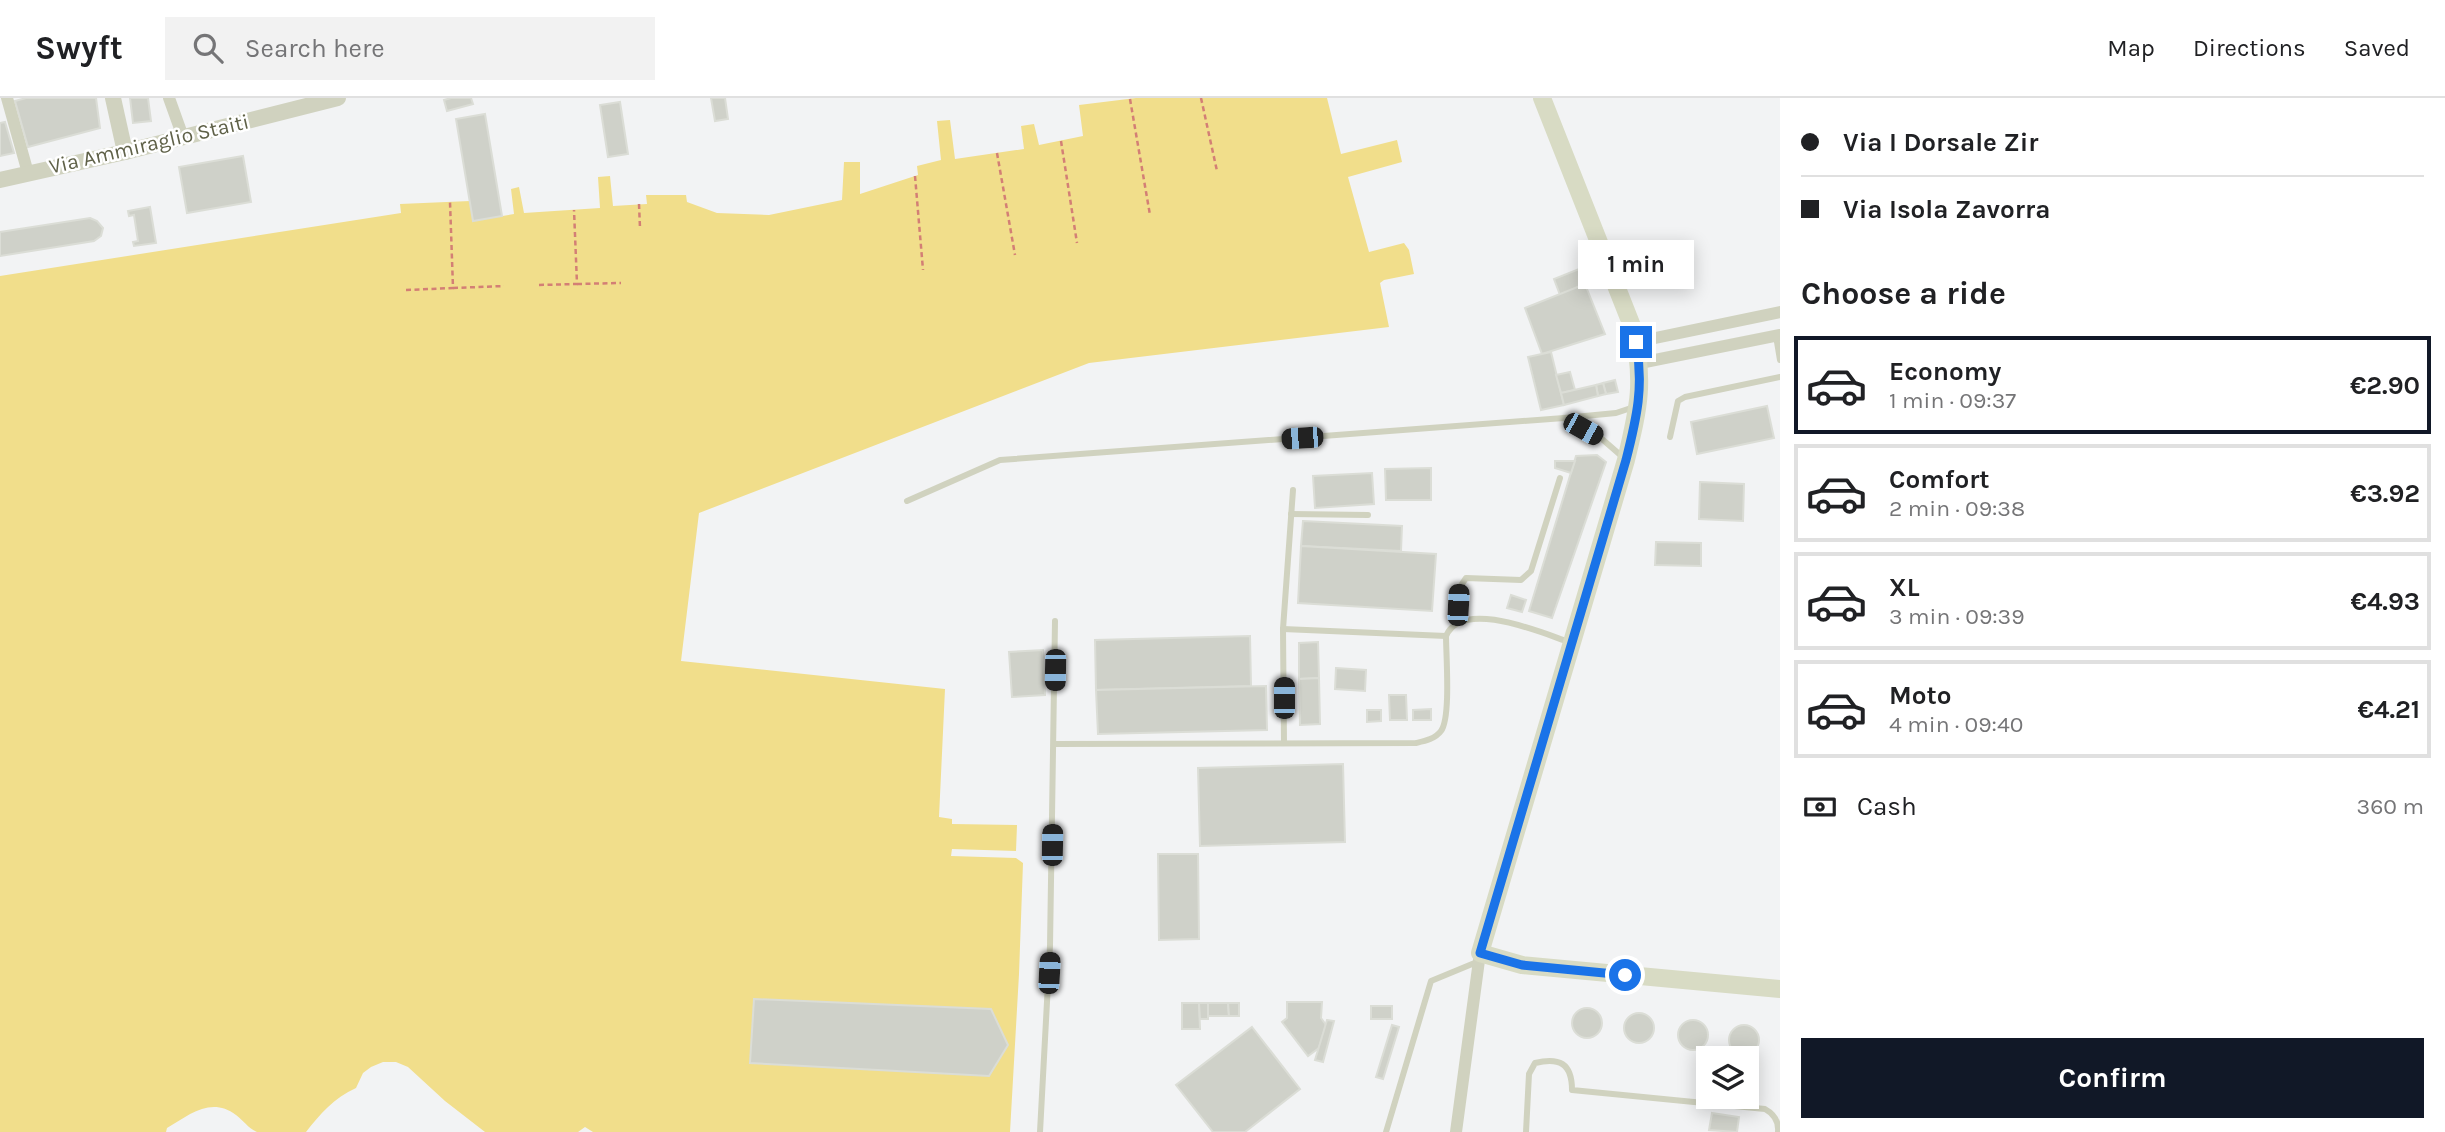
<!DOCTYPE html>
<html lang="en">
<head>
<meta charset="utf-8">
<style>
	:root { --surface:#fff; --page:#f2f2f2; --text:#202124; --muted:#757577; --line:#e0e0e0; --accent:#111827 }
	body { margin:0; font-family:Karla,sans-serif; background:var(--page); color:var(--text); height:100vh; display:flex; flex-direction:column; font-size:26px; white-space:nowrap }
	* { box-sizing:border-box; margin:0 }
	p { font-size:23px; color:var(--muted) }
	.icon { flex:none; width:38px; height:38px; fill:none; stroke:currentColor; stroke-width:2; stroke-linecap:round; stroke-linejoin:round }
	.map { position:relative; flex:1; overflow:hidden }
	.sheet { display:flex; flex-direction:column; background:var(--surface); width:665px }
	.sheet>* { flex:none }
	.top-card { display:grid; align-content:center; height:154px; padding:0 21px; background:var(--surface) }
	.tools { position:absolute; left:1696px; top:948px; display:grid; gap:14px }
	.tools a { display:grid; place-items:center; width:63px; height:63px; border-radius:0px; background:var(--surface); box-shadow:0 4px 18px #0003; font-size:35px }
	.end { position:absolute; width:32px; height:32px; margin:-16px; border:9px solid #1a73e8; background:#fff; box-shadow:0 0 0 4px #fff }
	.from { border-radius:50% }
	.bubble { position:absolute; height:49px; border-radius:0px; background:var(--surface); box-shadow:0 4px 18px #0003; font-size:23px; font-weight:700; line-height:49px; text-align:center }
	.car { position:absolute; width:21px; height:42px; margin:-21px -10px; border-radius:9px; box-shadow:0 0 5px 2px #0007; background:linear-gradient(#222 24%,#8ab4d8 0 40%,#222 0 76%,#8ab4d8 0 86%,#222 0) }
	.top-card b { display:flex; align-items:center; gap:24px; height:66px; font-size:26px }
	.top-card b+b { border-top:2px solid var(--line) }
	.top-card i { width:18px; height:18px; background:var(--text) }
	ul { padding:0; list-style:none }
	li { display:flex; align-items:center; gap:21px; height:98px; margin:0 14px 10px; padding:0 7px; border:4px solid var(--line); border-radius:0px }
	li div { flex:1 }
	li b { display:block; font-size:26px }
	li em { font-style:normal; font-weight:700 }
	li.active { border-color:var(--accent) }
	li>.icon { width:63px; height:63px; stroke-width:1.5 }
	h2 { padding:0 21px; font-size:32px; line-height:84px }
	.pay { display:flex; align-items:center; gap:18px; height:77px; padding:0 21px; font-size:26px }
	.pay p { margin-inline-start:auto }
	.button { display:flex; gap:14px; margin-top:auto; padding:14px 21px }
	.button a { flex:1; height:80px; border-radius:0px; background:var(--accent); color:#fff; font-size:28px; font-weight:700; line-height:80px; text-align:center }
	header { display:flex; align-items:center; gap:42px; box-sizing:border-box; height:98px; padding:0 35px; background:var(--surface); border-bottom:2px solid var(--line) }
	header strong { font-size:33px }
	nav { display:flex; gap:38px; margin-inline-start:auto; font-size:24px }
	.search { width:490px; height:63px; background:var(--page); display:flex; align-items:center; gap:18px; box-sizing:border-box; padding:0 24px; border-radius:0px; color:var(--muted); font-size:26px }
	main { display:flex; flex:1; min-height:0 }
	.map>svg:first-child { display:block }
</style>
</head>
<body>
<header>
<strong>Swyft</strong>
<div class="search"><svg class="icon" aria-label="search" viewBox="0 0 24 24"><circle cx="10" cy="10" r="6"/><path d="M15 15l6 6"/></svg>Search here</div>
<nav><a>Map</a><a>Directions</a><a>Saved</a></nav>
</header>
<main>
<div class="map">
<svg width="1780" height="1034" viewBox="0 0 1780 1034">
	<rect width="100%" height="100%" fill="#f2f3f4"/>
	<!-- water -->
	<path fill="#f1de8b" d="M 1136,0 L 1327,0 L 1341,56 L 1397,42 L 1402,64 L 1348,79 L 1369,154 L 1404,145 L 1409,152 L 1414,176 L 1384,182 L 1380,185 L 1389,229 L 1089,265 L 699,415 L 681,563 L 945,591 L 939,719 L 952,721 L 952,726 L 1017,727 L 1016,753 L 952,751 L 951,758 L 1016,760 L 1023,765 L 1019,876 L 1010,1034 L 593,1034 L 585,1029 L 578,1034 L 485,1034 L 445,1003 L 408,969 L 396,964 L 383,964 L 371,969 L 363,975 L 356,990 C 334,1000 320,1016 306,1034 C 291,1034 272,1034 257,1034 C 249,1031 243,1022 236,1017 C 211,998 189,1017 167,1030 L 166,1034 L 0,1034 L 0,178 L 401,115 L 400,106 L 470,103 L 473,123 L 514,116 L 511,91 L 519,89 L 524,115 L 600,110 L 598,79 L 610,78 L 613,108 L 647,106 L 646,97 L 686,97 L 687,104 L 717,115 L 769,117 L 842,102 L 844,64 L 860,64 L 860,96 L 918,77 L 917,68 L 941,62 L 937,23 L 950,22 L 955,61 L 1024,51 L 1021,28 L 1034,26 L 1039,47 L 1083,38 L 1079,7 Z"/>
	<!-- building -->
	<g fill="#cfd1c9" stroke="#dbddd6" stroke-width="2">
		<path d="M 26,0 L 96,0 L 100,30 L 28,49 L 15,3 Z"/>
		<path d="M 130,0 L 148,0 L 151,23 L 133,25 Z"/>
		<path d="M 451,0 L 471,0 L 473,6 L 447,13 L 444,2 Z"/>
		<path d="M 711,0 L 725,0 L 728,21 L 715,23 Z"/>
		<path d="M 620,4 L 628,56 L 608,59 L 600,7 Z"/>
		<path d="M 485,16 L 502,118 L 473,123 L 456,21 Z"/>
		<path d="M 5,24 L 14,55 L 0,58 L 0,25 Z"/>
		<path d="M 243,58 L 251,104 L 187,115 L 179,69 Z"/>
		<path d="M 150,109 L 156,145 L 134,148 L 133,144 L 138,143 L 134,117 L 129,118 L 128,113 Z"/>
		<path d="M 90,120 L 97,123 L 103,130 L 101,138 L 94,143 L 0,158 L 0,134 Z"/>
		<path d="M 1579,171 L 1585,186 L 1560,197 L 1554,181 Z"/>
		<path d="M 1585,186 L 1605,236 L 1542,256 L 1525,210 Z"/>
		<path d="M 1551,254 L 1564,307 L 1541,312 L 1528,259 Z"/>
		<path d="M 1570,274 L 1575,292 L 1561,295 L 1556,277 Z"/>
		<path d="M 1615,282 L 1618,294 L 1606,296 L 1603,285 Z"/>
		<path d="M 1603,285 L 1606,296 L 1598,298 L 1596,287 Z"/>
		<path d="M 1596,287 L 1598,298 L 1564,307 L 1561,295 Z"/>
		<path d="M 1767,308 L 1774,340 L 1697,356 L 1691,324 Z"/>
		<path d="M 1597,357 L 1606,364 L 1552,520 L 1529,513 L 1576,358 Z"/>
		<path d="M 1555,363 L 1575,363 L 1571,375 L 1555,370 Z"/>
		<path d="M 1431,370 L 1431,402 L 1386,402 L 1385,371 Z"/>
		<path d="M 1372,375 L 1374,406 L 1315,410 L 1313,378 Z"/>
		<path d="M 1700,384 L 1744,386 L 1743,423 L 1699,421 Z"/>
		<path d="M 1303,423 L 1402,428 L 1401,453 L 1301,448 Z"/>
		<path d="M 1656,444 L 1701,445 L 1701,468 L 1655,467 Z"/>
		<path d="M 1301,448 L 1436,456 L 1432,513 L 1298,505 Z"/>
		<path d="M 1511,497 L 1526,502 L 1522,514 L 1507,510 Z"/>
		<path d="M 1250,538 L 1251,588 L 1096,592 L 1095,542 Z"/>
		<path d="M 1318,544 L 1319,580 L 1299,581 L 1299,545 Z"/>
		<path d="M 1043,552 L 1045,597 L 1012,599 L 1009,554 Z"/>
		<path d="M 1336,570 L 1366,572 L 1365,593 L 1335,591 Z"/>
		<path d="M 1319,580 L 1320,626 L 1300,627 L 1299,581 Z"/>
		<path d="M 1266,588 L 1267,632 L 1098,636 L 1096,592 Z"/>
		<path d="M 1389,597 L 1406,597 L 1407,622 L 1390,622 Z"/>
		<path d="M 1431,611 L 1431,622 L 1413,622 L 1413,612 Z"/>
		<path d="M 1367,612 L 1381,612 L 1381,623 L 1367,624 Z"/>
		<path d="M 1343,666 L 1345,744 L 1200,748 L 1198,670 Z"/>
		<path d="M 1158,756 L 1198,756 L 1199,841 L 1159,842 Z"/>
		<path d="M 754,901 L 991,911 L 1008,947 L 989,978 L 750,965 Z"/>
		<path d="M 1287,904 L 1322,904 L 1321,920 L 1326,927 L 1319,950 L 1308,958 L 1282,924 L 1287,920 Z"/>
		<path d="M 1182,905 L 1199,905 L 1200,931 L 1182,931 Z"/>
		<path d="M 1199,905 L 1208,905 L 1208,921 L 1200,921 Z"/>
		<path d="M 1208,905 L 1228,905 L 1229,918 L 1208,918 Z"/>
		<path d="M 1228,905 L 1239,905 L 1239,918 L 1229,918 Z"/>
		<rect x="1371" y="908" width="21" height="13"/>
		<circle cx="1587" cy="925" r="15"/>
		<circle cx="1639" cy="930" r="15"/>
		<path d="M 1327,922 L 1334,923 L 1323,964 L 1315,962 Z"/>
		<circle cx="1693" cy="937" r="15"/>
		<circle cx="1744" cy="942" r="15"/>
		<path d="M 1392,927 L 1399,929 L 1383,981 L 1376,979 Z"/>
		<path d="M 1252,929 L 1300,991 L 1245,1034 L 1213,1034 L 1176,987 Z"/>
		<path d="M 1712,1015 L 1739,1019 L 1737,1034 L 1709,1032 Z"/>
	</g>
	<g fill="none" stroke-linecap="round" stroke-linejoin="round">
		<!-- path -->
		<g stroke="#d37f75" stroke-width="2.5" stroke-dasharray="5 3.5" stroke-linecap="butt">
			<path d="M 1201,0 L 1217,73"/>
			<path d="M 1130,1 L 1150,117"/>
			<path d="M 1061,43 L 1077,145"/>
			<path d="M 997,55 L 1015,157"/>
			<path d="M 915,78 L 923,172"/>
			<path d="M 639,106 L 640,130"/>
			<path d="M 577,186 L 621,185"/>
			<path d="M 539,187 L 577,186 L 574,112"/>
			<path d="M 453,190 L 504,188"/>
			<path d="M 406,192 L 453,190 L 450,104"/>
		</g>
		<!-- service -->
		<g stroke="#d0d2bf" stroke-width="6">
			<path d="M 1776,238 L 1780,262"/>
			<path d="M 1564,320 L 1602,341 L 1625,361"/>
			<path d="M 1670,339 L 1678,303 L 1685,299 L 1780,279"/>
			<path d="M 907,403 L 1000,362 L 1564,320 L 1616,315 L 1634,309"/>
			<path d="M 1291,416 L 1368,417"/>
			<path d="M 1457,524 L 1460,489 L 1466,480 L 1521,482 L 1531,473 L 1560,380"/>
			<path d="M 1283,531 L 1446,538"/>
			<path d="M 1284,645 L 1283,531 L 1293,392"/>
			<path d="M 1054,646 L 1416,645 C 1425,643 1435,641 1441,633 C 1451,620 1446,557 1446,538 C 1462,500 1542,535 1569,544"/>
			<path d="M 1040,1034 L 1050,848 L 1055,523"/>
			<path d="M 1386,1034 L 1431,883 L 1477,864"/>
			<path d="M 1526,1034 L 1529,976 L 1535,965 C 1559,959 1572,965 1572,992 L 1765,1011 C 1774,1016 1779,1023 1778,1034"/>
		</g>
		<!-- minor -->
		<g stroke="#d0d2bf" stroke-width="12">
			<path d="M 7,0 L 28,75"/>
			<path d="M 169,0 L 183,39"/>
			<path d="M 1636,244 L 1780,214"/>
			<path d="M 1640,265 L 1780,237"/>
			<path d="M 1456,1034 L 1480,855"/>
		</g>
		<!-- tertiary -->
		<g stroke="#d0d2bf" stroke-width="16">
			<path d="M 113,0 L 125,54"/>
			<path d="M 0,82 L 125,54 L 338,0"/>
		</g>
		<!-- secondary -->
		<path stroke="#d8dbc4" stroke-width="18" d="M 1542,0 L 1632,228 C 1645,283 1639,308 1626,362 L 1480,855 L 1522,867 L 1780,891"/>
	</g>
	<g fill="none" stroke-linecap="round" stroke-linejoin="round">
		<!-- route -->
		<path stroke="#1a73e8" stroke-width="9" d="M 1625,877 L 1522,867 L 1480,855 L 1626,362 C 1637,319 1644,288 1636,244"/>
	</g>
	<g text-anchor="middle" stroke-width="5" stroke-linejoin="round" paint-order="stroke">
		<!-- street labels -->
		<g font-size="21" fill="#5f6148" stroke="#fff">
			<text transform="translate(149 46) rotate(-13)" y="7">Via Ammiraglio Staiti</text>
		</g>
	</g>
</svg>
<div class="tools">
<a><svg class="icon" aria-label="layers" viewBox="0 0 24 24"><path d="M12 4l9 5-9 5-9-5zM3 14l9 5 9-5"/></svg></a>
</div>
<i class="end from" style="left:1625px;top:877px"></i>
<i class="end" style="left:1636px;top:244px"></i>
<div class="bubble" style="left:1578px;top:142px;width:116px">1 min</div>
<i class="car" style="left:1583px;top:331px;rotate:119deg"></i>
<i class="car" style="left:1302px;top:340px;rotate:266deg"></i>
<i class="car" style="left:1458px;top:507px;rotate:3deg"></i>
<i class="car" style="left:1055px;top:572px;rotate:181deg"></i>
<i class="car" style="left:1284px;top:600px;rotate:0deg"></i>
<i class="car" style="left:1052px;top:747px;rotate:1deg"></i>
<i class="car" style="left:1049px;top:875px;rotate:3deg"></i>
</div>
<section class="sheet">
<div class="top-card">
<b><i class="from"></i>Via I Dorsale Zir</b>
<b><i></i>Via Isola Zavorra</b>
</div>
<h2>Choose a ride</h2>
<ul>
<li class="active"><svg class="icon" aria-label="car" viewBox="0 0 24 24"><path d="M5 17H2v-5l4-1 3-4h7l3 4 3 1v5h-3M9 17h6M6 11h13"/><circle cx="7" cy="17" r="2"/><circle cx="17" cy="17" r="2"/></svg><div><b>Economy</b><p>1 min · 09:37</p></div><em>€2.90</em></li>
<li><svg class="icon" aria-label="car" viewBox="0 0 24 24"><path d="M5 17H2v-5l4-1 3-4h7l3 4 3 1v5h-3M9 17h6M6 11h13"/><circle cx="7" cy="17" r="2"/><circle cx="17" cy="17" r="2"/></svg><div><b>Comfort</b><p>2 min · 09:38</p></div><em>€3.92</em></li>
<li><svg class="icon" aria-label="car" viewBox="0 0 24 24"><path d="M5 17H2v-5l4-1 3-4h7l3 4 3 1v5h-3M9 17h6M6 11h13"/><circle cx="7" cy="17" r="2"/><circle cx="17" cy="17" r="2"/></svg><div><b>XL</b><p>3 min · 09:39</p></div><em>€4.93</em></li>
<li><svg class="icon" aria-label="car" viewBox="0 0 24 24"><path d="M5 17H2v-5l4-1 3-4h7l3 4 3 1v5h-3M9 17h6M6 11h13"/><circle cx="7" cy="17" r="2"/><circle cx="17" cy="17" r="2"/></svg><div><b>Moto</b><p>4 min · 09:40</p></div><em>€4.21</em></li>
</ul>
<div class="pay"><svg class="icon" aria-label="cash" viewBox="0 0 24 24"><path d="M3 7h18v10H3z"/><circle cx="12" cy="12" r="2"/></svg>Cash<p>360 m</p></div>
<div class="button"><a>Confirm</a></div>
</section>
</main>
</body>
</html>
